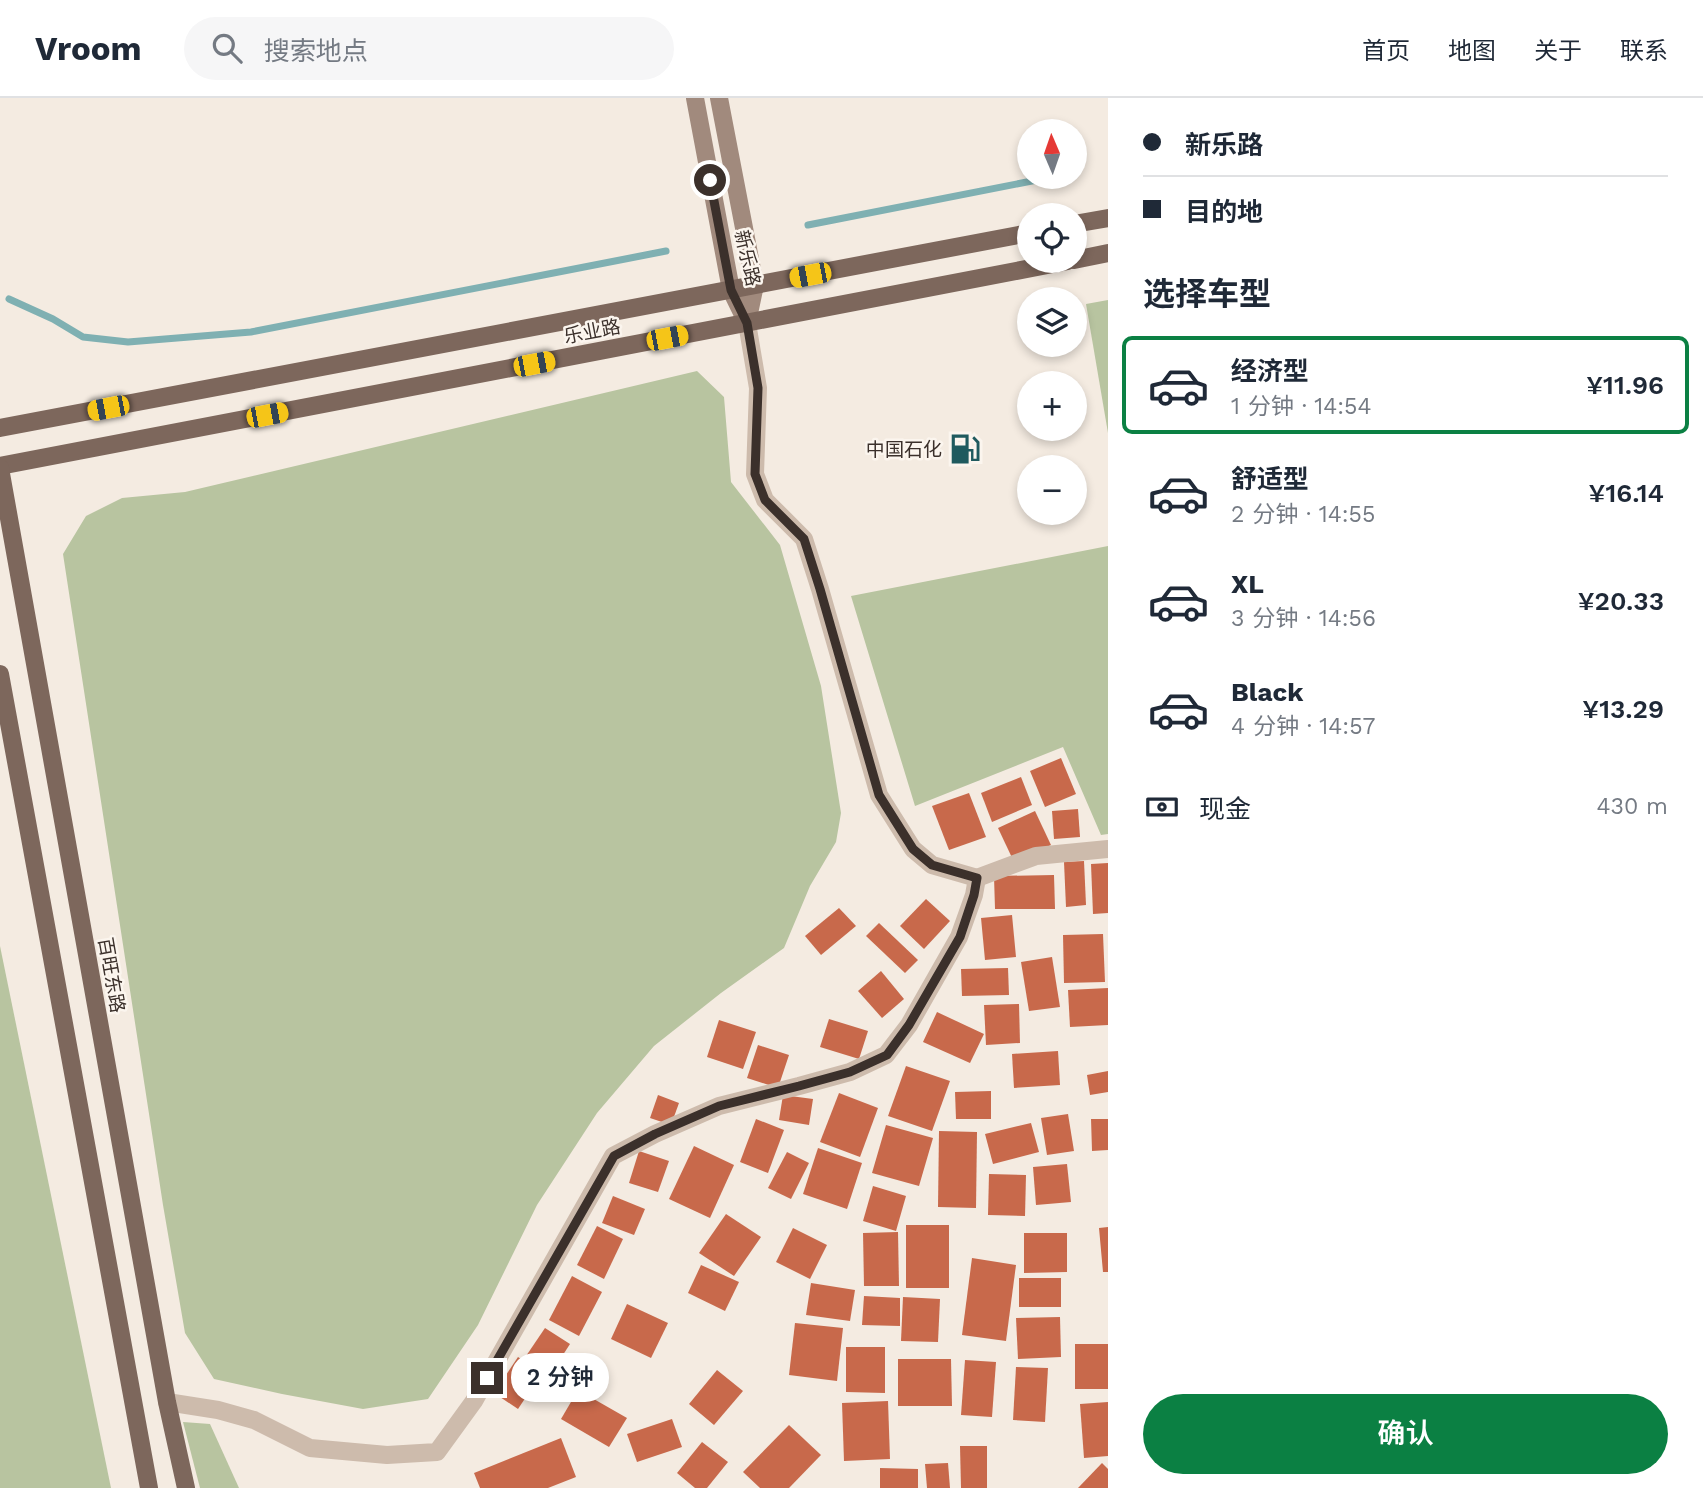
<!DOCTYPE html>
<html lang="zh">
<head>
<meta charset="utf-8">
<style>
	:root { --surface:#fff; --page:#f6f6f7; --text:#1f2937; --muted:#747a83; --line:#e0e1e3; --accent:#0b8043 }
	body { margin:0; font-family:"Work Sans","Noto Sans SC",sans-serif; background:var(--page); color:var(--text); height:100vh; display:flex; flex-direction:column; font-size:26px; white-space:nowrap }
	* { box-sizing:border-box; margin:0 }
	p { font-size:23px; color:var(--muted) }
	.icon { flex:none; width:38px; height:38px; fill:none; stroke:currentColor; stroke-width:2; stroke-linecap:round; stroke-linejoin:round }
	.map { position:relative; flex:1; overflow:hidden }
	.side { display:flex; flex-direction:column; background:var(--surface); width:595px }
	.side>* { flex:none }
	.banner { display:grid; align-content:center; height:154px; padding:0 35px; background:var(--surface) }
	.needle { width:46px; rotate:358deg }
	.fabs { position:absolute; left:1017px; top:21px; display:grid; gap:14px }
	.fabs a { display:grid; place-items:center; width:70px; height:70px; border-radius:50%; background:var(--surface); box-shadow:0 4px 10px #0003; font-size:35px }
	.end { position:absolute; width:32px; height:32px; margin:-16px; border:9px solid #3b302b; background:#fff; box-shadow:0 0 0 4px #fff }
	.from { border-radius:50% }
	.bubble { position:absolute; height:49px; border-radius:24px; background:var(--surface); box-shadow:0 4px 10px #0003; font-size:23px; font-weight:600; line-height:49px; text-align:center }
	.car { position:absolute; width:21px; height:42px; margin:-21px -10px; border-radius:9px; box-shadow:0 0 5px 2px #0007; background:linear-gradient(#f5c518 24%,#345 0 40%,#f5c518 0 76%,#345 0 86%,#f5c518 0) }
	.banner b { display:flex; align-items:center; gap:24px; height:66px; font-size:26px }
	.banner b+b { border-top:2px solid var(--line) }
	.banner i { width:18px; height:18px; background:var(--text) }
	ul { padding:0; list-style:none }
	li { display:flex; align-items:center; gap:21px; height:98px; margin:0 14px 10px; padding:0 21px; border:4px solid transparent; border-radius:10px }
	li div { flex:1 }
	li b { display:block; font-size:26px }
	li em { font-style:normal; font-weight:600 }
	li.on { border-color:var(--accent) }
	li>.icon { width:63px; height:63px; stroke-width:1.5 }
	h2 { padding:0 35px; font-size:32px; line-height:84px }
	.pay { display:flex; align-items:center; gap:18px; height:77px; padding:0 35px; font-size:26px }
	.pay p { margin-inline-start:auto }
	.action { display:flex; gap:14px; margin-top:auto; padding:14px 35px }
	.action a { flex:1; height:80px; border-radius:42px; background:var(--accent); color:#fff; font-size:28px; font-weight:600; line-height:80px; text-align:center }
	header { display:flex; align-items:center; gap:42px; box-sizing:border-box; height:98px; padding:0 35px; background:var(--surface); border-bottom:2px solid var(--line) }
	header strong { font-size:33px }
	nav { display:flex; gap:38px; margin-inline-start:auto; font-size:24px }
	.search { width:490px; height:63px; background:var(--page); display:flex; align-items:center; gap:18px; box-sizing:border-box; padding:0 24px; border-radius:38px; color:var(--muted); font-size:26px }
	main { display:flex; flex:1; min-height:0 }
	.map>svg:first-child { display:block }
</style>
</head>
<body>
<header>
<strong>Vroom</strong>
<div class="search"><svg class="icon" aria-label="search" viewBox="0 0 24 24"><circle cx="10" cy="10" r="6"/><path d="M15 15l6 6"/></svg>搜索地点</div>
<nav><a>首页</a><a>地图</a><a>关于</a><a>联系</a></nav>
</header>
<main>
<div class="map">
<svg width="1108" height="1390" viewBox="0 0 1108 1390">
	<rect width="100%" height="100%" fill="#f4ebe1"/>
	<!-- green -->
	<g fill="#b8c4a0">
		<path d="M 1108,202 L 1108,335 L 1086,206 Z"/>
		<path d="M 697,273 L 724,299 L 731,384 L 780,447 L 821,588 L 841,715 L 836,744 L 810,788 L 784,850 L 721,895 L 654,948 L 597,1015 L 537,1107 L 478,1227 L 428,1301 L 363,1311 L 282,1296 L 214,1281 L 185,1235 L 163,1107 L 63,456 L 86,418 L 122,400 L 185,394 Z"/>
		<path d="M 1108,448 L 1108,736 L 1101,737 L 1063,649 L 915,708 L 851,498 Z"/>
		<path d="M 0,848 L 111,1390 L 0,1390 Z"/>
		<path d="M 183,1324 L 210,1326 L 239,1390 L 200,1390 Z"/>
	</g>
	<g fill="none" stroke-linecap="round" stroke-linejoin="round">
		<!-- stream -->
		<g stroke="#7fb0b2" stroke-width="7">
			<path d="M 808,127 L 1042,81"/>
			<path d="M 9,201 L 53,221 L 83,239 L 128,244 L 251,234 L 666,153"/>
		</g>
	</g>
	<!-- building -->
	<g fill="#c8694b">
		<path d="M 1061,660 L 1076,696 L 1045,709 L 1030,673 Z"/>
		<path d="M 1021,679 L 1032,707 L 992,724 L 981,695 Z"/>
		<path d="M 969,695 L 986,739 L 949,752 L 932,708 Z"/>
		<path d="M 1078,711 L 1080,739 L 1054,741 L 1052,713 Z"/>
		<path d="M 1035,713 L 1051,747 L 1014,764 L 998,730 Z"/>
		<path d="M 1084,763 L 1086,807 L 1066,809 L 1064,764 Z"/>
		<path d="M 1108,765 L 1108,815 L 1093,816 L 1091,766 Z"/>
		<path d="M 1054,777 L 1055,811 L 995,811 L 994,778 Z"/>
		<path d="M 926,801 L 950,823 L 924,851 L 900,828 Z"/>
		<path d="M 839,810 L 856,828 L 821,857 L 805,838 Z"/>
		<path d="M 1012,817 L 1016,859 L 985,862 L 981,820 Z"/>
		<path d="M 879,825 L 918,862 L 905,875 L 866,838 Z"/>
		<path d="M 1103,836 L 1105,884 L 1064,885 L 1063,837 Z"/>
		<path d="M 1052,859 L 1060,909 L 1029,913 L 1021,864 Z"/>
		<path d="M 1008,870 L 1009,897 L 962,898 L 961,871 Z"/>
		<path d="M 881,873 L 904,901 L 882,920 L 858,893 Z"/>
		<path d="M 1108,890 L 1108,927 L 1070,929 L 1068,892 Z"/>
		<path d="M 1019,906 L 1020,945 L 986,947 L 984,907 Z"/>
		<path d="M 937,914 L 984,936 L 970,965 L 923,944 Z"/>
		<path d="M 829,921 L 868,933 L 859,961 L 820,949 Z"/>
		<path d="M 719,922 L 756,934 L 743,971 L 707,959 Z"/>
		<path d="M 758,947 L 789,957 L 778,990 L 747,980 Z"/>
		<path d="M 1058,953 L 1060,987 L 1014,990 L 1012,956 Z"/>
		<path d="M 906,968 L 950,983 L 932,1033 L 888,1018 Z"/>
		<path d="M 1108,973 L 1108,994 L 1090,997 L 1087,977 Z"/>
		<path d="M 991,993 L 991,1021 L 956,1021 L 955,994 Z"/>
		<path d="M 839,995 L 878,1010 L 860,1059 L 820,1044 Z"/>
		<path d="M 658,997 L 679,1005 L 671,1027 L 650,1020 Z"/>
		<path d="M 783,997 L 813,1001 L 809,1027 L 779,1022 Z"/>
		<path d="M 1068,1016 L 1074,1053 L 1047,1057 L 1041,1020 Z"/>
		<path d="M 756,1021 L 784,1032 L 768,1075 L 740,1064 Z"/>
		<path d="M 1091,1021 L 1108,1021 L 1108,1052 L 1092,1053 Z"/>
		<path d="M 1031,1025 L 1039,1054 L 993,1066 L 985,1036 Z"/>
		<path d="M 886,1027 L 933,1040 L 919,1088 L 872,1075 Z"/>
		<path d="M 939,1033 L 977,1034 L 976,1110 L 938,1109 Z"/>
		<path d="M 694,1048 L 734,1067 L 710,1120 L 669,1101 Z"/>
		<path d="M 818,1050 L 862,1065 L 847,1111 L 803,1096 Z"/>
		<path d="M 639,1053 L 669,1063 L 658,1094 L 629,1085 Z"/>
		<path d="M 787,1054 L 809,1065 L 791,1101 L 768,1090 Z"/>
		<path d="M 1067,1066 L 1071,1104 L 1036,1107 L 1033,1069 Z"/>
		<path d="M 989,1076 L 1026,1077 L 1025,1118 L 988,1117 Z"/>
		<path d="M 873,1088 L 906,1098 L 896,1133 L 863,1123 Z"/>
		<path d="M 613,1098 L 645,1111 L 634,1137 L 602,1125 Z"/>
		<path d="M 726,1116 L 761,1139 L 734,1178 L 699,1155 Z"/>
		<rect x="906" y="1127" width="43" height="63"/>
		<path d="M 597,1128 L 623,1141 L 604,1181 L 577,1167 Z"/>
		<path d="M 1108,1129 L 1108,1174 L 1103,1174 L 1099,1130 Z"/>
		<path d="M 793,1130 L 827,1147 L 810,1181 L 776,1164 Z"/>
		<path d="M 898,1134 L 899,1188 L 864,1188 L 863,1135 Z"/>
		<path d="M 1024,1135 L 1067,1135 L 1067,1174 L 1024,1175 Z"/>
		<path d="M 972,1160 L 1016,1167 L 1006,1243 L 962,1237 Z"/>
		<path d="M 701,1167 L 739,1184 L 725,1213 L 688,1195 Z"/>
		<path d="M 572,1178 L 602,1194 L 579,1238 L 549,1222 Z"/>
		<rect x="1019" y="1180" width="42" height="29"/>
		<path d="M 811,1185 L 855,1192 L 850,1223 L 806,1217 Z"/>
		<path d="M 864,1198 L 900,1200 L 900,1228 L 862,1227 Z"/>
		<path d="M 903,1199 L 940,1201 L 938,1244 L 901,1243 Z"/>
		<path d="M 627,1206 L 668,1225 L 651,1260 L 611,1241 Z"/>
		<path d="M 1060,1219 L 1061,1259 L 1018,1261 L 1016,1220 Z"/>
		<path d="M 795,1225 L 843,1230 L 837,1283 L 789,1277 Z"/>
		<path d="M 545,1230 L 570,1246 L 550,1277 L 524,1261 Z"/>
		<rect x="1075" y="1246" width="33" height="45"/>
		<path d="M 846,1249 L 885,1249 L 885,1295 L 846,1294 Z"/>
		<path d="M 518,1259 L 542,1275 L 518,1311 L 494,1295 Z"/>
		<path d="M 898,1261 L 951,1261 L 952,1308 L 898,1308 Z"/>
		<path d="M 965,1262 L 996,1264 L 992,1319 L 961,1317 Z"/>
		<path d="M 1016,1269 L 1048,1270 L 1045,1324 L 1013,1322 Z"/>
		<path d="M 717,1272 L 743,1293 L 714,1327 L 689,1306 Z"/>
		<path d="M 578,1292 L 627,1320 L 609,1349 L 561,1321 Z"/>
		<path d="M 888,1303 L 890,1361 L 844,1363 L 842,1305 Z"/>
		<path d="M 1108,1304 L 1108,1358 L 1084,1360 L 1080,1306 Z"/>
		<path d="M 672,1321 L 682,1349 L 637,1364 L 627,1336 Z"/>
		<path d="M 789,1327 L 821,1357 L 789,1390 L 760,1390 L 743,1374 Z"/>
		<path d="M 561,1340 L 576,1379 L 548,1390 L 480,1390 L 474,1375 Z"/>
		<path d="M 702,1344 L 728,1364 L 707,1390 L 695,1390 L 677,1375 Z"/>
		<path d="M 960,1348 L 987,1348 L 987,1390 L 961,1390 Z"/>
		<path d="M 948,1365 L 950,1390 L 927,1390 L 925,1366 Z"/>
		<path d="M 1102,1365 L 1108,1371 L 1108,1390 L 1078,1390 Z"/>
		<path d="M 880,1370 L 918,1371 L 918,1390 L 880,1390 Z"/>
	</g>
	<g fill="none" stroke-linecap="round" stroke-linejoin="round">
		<!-- street -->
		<g stroke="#cdbbac" stroke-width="18">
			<path d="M 747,225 L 758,290 L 755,376 L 765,402 L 804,441 L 820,491 L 879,697 L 913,751 L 932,767 L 977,780"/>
			<path d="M 167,1304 L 218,1312 L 254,1322 L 310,1350 L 387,1357 L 437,1354 L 474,1303 L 613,1058 L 655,1036 L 719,1008 L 799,988 L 850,974 L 886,957 L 909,927 L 959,839 L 974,797 L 977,780 L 1036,758 L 1108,751"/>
		</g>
		<!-- secondary -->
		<path stroke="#a18a7d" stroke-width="18" d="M 695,0 L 731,192 L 747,225 L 755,187 L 719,0"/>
		<!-- primary -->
		<g stroke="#7d675c" stroke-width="18">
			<path d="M 1074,126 L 1108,120"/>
			<path d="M 1074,162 L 1108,155"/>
			<path d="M 0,330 L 1029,135"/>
			<path d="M 0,368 L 1068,163"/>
			<path d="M 0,370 L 167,1304 L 186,1390"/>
			<path d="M 0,576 L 149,1390"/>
		</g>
	</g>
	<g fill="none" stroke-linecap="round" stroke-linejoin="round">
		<!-- route -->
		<path stroke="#3b302b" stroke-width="9" d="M 487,1280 L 614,1058 L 655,1036 L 719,1008 L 799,988 L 850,974 L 887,957 L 909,927 L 960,839 L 974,797 L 977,780 L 932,767 L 913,751 L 879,697 L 820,491 L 804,441 L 765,402 L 755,376 L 758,290 L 747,225 L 731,192 L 710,82"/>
	</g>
	<!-- icons -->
	<defs>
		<g id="fuel-bare" transform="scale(2.415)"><path d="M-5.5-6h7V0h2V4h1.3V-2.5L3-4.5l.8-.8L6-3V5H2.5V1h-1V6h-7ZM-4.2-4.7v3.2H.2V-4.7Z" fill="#1f5a5e" stroke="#fbf5ee" stroke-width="2.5" paint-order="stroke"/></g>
	</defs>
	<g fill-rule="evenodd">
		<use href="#fuel-bare" x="965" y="351"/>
	</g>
	<g text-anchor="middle" stroke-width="5" stroke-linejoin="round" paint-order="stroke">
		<!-- street labels -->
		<g font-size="19" fill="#3b302b" stroke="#fbf5ee">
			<text transform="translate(748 160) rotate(77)" y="7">新乐路</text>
			<text transform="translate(592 233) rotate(-11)" y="7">乐业路</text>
			<text transform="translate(112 877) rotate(80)" y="7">百旺东路</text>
		</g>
		<!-- poi labels -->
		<g font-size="19" fill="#3b302b" stroke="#fbf5ee" text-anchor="end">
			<text x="942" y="358">中国石化</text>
		</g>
	</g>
</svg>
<div class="fabs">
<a><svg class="needle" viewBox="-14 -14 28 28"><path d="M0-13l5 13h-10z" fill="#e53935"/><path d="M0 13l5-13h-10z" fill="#747a83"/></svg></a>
<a><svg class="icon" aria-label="locate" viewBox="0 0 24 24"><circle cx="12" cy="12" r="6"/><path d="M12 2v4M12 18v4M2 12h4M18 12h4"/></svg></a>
<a><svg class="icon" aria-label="layers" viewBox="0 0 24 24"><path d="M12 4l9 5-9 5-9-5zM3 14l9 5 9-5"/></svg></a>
<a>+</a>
<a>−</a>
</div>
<i class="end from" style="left:710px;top:82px"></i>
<i class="end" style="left:487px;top:1280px"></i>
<div class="bubble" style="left:511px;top:1255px;width:98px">2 分钟</div>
<i class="car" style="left:810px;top:177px;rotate:259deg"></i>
<i class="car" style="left:667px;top:240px;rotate:79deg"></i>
<i class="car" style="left:534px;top:266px;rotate:79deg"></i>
<i class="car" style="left:108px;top:310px;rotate:259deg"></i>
<i class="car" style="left:267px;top:317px;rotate:79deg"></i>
</div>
<section class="side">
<div class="banner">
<b><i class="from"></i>新乐路</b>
<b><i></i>目的地</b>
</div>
<h2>选择车型</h2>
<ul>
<li class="on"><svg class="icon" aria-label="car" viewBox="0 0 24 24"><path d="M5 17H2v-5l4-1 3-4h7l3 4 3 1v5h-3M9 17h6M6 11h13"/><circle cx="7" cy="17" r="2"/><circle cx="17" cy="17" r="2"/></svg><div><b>经济型</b><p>1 分钟 · 14:54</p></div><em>¥11.96</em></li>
<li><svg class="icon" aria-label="car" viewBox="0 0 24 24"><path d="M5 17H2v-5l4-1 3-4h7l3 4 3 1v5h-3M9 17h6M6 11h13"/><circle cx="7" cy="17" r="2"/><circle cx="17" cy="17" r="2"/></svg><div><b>舒适型</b><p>2 分钟 · 14:55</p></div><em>¥16.14</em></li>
<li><svg class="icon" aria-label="car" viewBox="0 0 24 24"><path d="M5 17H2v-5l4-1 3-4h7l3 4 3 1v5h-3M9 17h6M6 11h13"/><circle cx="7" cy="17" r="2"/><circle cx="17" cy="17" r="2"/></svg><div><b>XL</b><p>3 分钟 · 14:56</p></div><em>¥20.33</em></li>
<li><svg class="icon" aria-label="car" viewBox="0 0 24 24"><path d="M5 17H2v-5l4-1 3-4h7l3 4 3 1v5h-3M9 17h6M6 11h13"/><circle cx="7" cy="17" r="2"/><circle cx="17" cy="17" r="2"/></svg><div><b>Black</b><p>4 分钟 · 14:57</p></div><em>¥13.29</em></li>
</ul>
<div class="pay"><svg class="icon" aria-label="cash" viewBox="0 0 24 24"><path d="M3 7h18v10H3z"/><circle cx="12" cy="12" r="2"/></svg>现金<p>430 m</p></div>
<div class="action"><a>确认</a></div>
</section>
</main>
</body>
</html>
